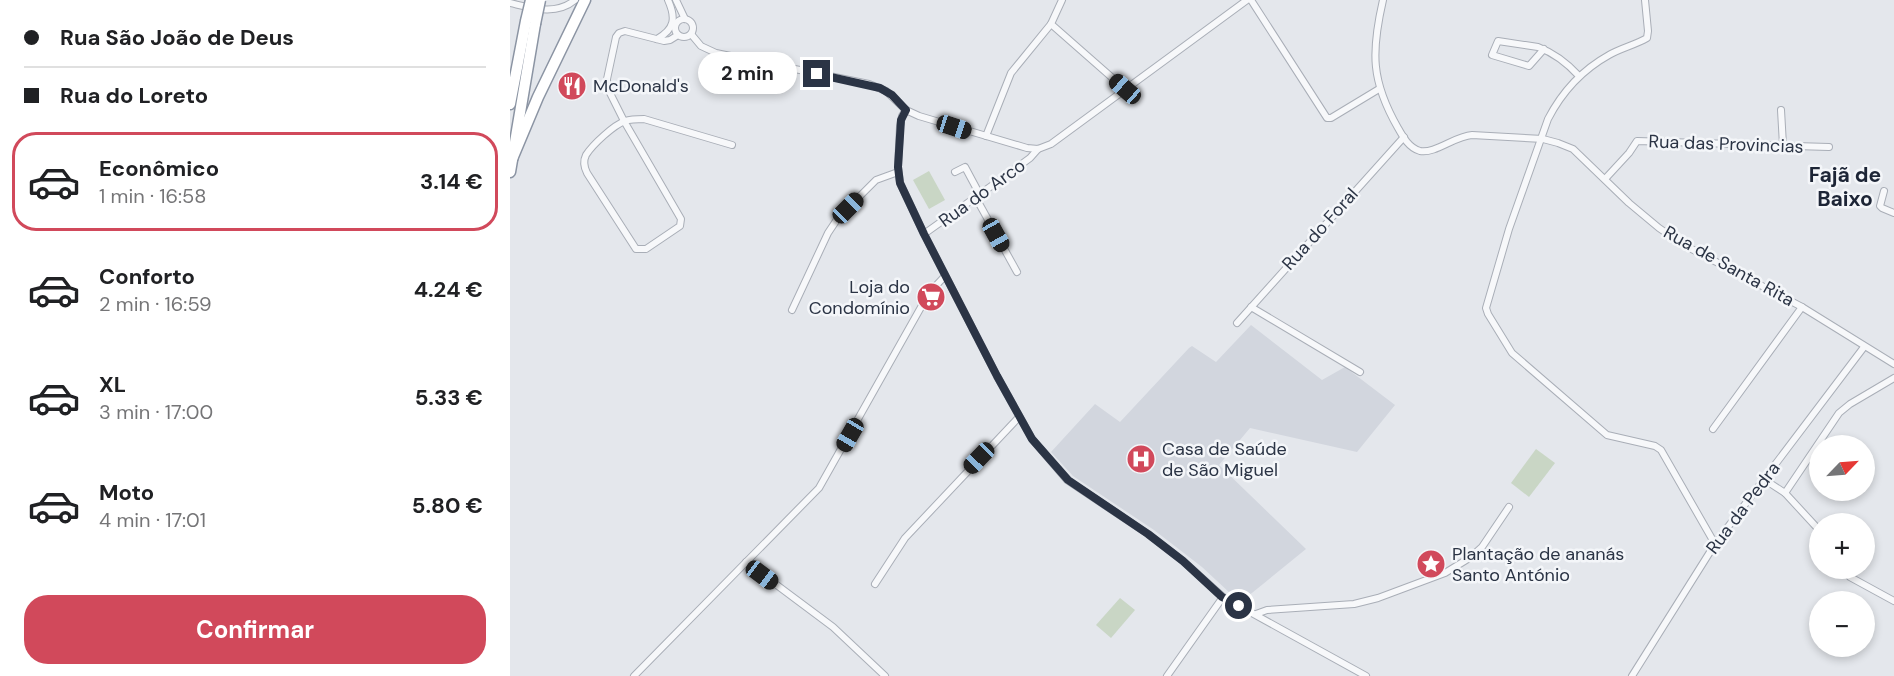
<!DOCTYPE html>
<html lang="pt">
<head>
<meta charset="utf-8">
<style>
	:root { --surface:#fff; --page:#f2f2f2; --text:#202124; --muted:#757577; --line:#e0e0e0; --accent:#d1495b }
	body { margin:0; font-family:"DM Sans",sans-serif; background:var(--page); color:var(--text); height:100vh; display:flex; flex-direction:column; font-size:22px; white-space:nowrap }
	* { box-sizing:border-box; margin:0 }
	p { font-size:20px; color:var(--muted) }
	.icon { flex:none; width:33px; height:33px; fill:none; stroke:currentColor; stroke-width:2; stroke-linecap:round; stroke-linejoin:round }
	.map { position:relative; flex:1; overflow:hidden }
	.drawer { display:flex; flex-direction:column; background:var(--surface); width:510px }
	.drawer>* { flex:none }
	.guide { display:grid; align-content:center; height:132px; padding:0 24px; background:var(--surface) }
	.needle { width:39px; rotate:65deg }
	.buttons { position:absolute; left:1299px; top:435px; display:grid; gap:12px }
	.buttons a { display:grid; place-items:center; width:66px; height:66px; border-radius:50%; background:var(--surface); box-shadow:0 3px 9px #0003; font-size:30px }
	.end { position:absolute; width:27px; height:27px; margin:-14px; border:8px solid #2b3445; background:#fff; box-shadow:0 0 0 3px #fff }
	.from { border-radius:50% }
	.bubble { position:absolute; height:42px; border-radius:21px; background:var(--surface); box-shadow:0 3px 9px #0003; font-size:20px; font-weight:700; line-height:42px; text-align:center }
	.car { position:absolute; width:18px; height:36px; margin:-18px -9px; border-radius:8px; box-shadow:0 0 4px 2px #0007; background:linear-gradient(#222 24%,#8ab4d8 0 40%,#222 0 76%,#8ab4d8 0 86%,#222 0) }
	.guide b { display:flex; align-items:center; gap:21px; height:57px; font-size:22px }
	.guide b+b { border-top:2px solid var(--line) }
	.guide i { width:15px; height:15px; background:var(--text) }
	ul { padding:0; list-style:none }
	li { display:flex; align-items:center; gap:18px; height:99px; margin:0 12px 9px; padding:0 12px; border:3px solid transparent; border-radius:24px }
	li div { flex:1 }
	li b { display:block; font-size:22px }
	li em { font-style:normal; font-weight:700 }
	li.on { border-color:var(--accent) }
	li>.icon { width:54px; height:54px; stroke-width:1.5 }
	.cta { display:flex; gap:12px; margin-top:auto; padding:12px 24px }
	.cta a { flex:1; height:69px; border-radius:24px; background:var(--accent); color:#fff; font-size:24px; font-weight:700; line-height:69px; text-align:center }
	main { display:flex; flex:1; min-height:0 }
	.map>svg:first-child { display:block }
</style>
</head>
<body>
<main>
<section class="drawer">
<div class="guide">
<b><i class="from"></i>Rua São João de Deus</b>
<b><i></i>Rua do Loreto</b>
</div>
<ul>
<li class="on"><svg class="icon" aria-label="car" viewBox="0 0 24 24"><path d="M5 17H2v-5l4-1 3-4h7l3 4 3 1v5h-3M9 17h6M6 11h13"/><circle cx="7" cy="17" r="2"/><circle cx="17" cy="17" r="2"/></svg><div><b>Econômico</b><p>1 min · 16:58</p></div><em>3.14 €</em></li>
<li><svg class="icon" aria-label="car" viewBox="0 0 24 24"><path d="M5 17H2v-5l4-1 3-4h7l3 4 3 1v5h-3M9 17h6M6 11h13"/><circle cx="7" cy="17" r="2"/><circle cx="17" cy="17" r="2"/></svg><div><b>Conforto</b><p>2 min · 16:59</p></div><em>4.24 €</em></li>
<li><svg class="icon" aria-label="car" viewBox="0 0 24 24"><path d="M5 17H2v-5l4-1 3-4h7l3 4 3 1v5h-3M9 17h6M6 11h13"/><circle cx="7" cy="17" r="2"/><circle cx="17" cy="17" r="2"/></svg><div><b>XL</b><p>3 min · 17:00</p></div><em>5.33 €</em></li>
<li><svg class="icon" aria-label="car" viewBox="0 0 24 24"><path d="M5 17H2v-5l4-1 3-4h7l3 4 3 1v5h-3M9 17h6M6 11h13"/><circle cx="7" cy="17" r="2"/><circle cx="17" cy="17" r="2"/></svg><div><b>Moto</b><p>4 min · 17:01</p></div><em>5.80 €</em></li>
</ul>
<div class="cta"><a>Confirmar</a></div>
</section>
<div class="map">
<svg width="1384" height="676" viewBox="0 0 1384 676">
	<rect width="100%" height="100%" fill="#e4e7ec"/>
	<!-- built -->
	<path fill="#d2d6de" d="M 741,325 L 812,380 L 835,367 L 885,405 L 847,452 L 740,428 L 709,465 L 796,549 L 732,601 L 721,594 L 692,567 L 644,530 L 563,476 L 541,452 L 585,404 L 610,422 L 679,348 L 682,346 L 706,362 Z"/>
	<!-- green -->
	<g fill="#c9d6c5">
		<path d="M 419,171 L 435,200 L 419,209 L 403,180 Z"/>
		<path d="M 1026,449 L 1045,463 L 1019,497 L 1001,483 Z"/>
		<path d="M 610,598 L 625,610 L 601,638 L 586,625 Z"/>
	</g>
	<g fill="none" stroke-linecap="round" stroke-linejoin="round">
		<!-- minor casing -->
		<g stroke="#a9aeb7" stroke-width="8">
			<g id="minor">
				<path d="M 166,0 L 175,19"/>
				<path d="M 552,0 L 541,24 L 615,89"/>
				<path d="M 741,0 L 817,118 L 821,118 L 869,89"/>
				<path d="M 873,0 C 861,52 861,81 888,128 C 893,137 899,148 910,151 C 925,154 945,136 962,135 L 1033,139 L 1048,143 L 1063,149 L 1119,203 L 1149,228 L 1174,245 L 1292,307 L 1384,364"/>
				<path d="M 1135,0 L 1138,31 L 1137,38 C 1125,45 1111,48 1099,55 C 1072,70 1052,92 1038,119 L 999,229 L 976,308 L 978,314 L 1002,353 L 1097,435 L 1145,446 L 1151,450 L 1205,544"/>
				<path d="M 0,3 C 22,8 46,16 65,0"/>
				<circle cx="174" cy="28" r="9"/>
				<path d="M 181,34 L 191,46 L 206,53 L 359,84 L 376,91 L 396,110 L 409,116 L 517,148 L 528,149 L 541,144 L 737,0"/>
				<path d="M 168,35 L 160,40 L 154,41 L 115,31 L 109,33 L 106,37 L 97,79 L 97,87 L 114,121 L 171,219 L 170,226 L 136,249 L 126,249 L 77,173 C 74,167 73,161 76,155 C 83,144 104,125 115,121 C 121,119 128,119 134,119 L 222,145"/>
				<path d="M 147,39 C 165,29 166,18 158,0"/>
				<path d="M 1034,49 L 1019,66 L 982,55 L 988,41 L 1028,47 C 1044,53 1058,64 1069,76"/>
				<path d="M 396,110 L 392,116 L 390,126 L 388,167 L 390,183 L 414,234 L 487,376 L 522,439 L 557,480 L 638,534 L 673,561 L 713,597 L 856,676"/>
				<path d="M 1271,110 L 1273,145"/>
				<path d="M 476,136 L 501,73 L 541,24"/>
				<path d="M 445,172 L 455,167 L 470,195"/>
				<path d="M 1095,179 L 1119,153 L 1127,141 L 1319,147"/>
				<path d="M 1374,191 L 1370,206 L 1372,208 L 1384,213"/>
				<path d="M 466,198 L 507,272"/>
				<path d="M 414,234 L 494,177 L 520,158 L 528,149"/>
				<path d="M 741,307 L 850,372"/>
				<path d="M 282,310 L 318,233 L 328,218 L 366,180 L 388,172"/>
				<path d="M 727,323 L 894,137"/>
				<path d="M 1203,429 L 1292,307"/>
				<path d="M 1255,480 L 1275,493 L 1310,531"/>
				<path d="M 1275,493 L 1329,413 L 1340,404 L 1384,378"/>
				<path d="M 236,562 L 323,627 L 375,676"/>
				<path d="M 1332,568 L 1340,577 L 1384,601"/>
				<path d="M 365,584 L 395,538 L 509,417"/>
				<path d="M 746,614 L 757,610 L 844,604 L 868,598 L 935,573 L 961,557 L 972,547 L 999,507"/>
				<path d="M 124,676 L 309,488 L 419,293 L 435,276"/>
				<path d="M 657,676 L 713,597"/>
				<path d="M 1122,676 L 1205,544 L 1354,347"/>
			</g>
		</g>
		<!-- trunk casing -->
		<g stroke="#8b94a3" stroke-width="13">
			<g id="trunk">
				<path d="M 0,104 L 16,21"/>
				<path d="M 2,159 L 28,97 L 75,0"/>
				<path d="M 0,172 L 25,24"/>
			</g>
		</g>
		<!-- minor -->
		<use href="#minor" stroke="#f7f8fa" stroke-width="6"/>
		<!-- trunk -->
		<use href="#trunk" stroke="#fff" stroke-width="10"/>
		<!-- trunk-bridge casing -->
		<g stroke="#8b94a3" stroke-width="13" stroke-linecap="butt">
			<g id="trunk-bridge">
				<path d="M 16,21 L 21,0"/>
				<path d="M 25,24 L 30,0"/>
			</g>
		</g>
		<!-- trunk-bridge -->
		<use href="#trunk-bridge" stroke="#fff" stroke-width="10"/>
	</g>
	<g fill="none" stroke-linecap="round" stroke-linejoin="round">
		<!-- route -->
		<path stroke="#2b3445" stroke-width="8" d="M 307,74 L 370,88 L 382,95 L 396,110 L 391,120 L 388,167 L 390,183 L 414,234 L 487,376 L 522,439 L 558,480 L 638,534 L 673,561 L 712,597 L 729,606"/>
	</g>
	<!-- icons -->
	<defs>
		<g id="restaurant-disc" transform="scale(1.5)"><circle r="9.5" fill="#d1495b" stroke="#f4f6f9"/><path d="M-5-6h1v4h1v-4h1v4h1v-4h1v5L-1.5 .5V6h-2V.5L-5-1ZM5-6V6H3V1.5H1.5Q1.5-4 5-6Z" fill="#fff"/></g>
		<g id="supermarket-disc" transform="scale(1.5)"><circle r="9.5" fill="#d1495b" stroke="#f4f6f9"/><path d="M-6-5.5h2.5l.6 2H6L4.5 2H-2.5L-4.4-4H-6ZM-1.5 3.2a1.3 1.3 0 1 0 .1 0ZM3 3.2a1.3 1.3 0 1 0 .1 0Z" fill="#fff"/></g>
		<g id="hospital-disc" transform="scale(1.5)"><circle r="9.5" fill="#d1495b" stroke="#f4f6f9"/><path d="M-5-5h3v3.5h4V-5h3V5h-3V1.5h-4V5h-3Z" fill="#fff"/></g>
		<g id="sight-disc" transform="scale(1.5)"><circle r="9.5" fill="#d1495b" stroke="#f4f6f9"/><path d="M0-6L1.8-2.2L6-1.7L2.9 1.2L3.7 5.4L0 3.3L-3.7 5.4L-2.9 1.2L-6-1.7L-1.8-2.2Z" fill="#fff"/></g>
	</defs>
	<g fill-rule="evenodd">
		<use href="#restaurant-disc" x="62" y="86"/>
		<use href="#supermarket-disc" x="421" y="297"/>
		<use href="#hospital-disc" x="631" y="459"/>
		<use href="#sight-disc" x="921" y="564"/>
	</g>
	<g text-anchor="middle" stroke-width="5" stroke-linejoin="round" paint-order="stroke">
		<!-- poi labels -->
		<g font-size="18" fill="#2b3445" stroke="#f4f6f9" text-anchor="start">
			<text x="83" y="92">McDonald's</text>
			<text x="400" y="293" text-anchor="end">Loja do<tspan x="400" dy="21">Condomínio</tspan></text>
			<text x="652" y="455">Casa de Saúde<tspan x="652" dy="21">de São Miguel</tspan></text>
			<text x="942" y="560">Plantação de ananás<tspan x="942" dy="21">Santo António</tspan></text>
		</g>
		<!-- street labels -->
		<g font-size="18" fill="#2b3445" stroke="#f4f6f9">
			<text transform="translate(1216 144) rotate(2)" y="6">Rua das Provincias</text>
			<text transform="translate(472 193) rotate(-36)" y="6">Rua do Arco</text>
			<text transform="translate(810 229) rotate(-48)" y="6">Rua do Foral</text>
			<text transform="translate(1219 266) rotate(29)" y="6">Rua de Santa Rita</text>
			<text transform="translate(1233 508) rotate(-53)" y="6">Rua da Pedra</text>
		</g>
		<!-- quarter labels -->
		<g font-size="21" font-weight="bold" fill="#1d2536" stroke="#f4f6f9">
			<text x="1335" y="182">Fajã de<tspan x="1335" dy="24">Baixo</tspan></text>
		</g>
	</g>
</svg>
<div class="buttons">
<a><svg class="needle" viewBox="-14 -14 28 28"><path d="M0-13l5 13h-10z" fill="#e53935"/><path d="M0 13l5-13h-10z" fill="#757577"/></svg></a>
<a>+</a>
<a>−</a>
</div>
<i class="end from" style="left:729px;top:606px"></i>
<i class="end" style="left:307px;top:74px"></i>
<div class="bubble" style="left:188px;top:52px;width:99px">2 min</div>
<i class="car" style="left:615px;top:89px;rotate:311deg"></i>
<i class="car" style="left:444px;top:127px;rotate:108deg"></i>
<i class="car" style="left:338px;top:208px;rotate:45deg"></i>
<i class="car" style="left:486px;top:235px;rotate:151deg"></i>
<i class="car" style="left:340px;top:435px;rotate:210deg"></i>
<i class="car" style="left:469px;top:458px;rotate:224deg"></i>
<i class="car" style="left:252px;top:575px;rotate:127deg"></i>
</div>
</main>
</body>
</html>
